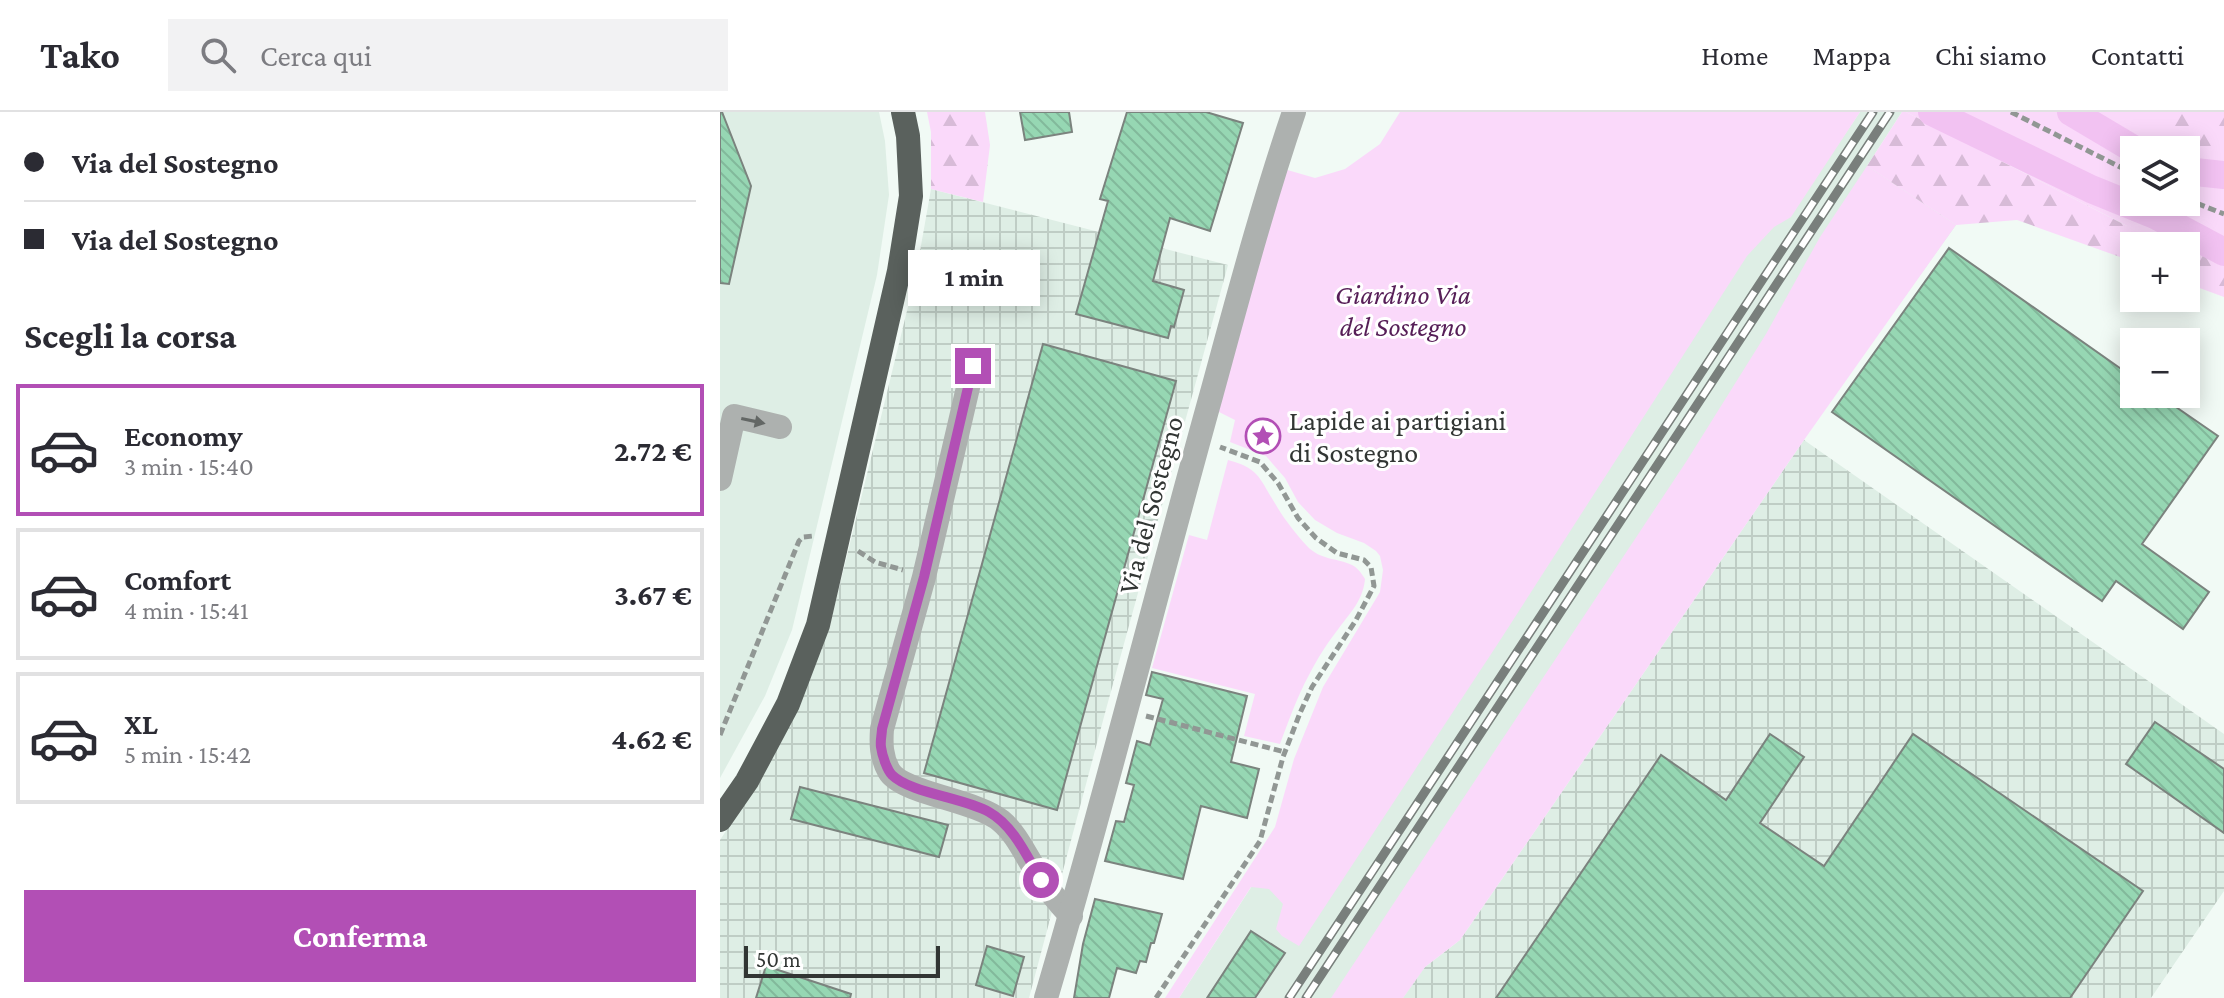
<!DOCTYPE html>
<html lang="it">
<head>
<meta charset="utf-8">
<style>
	:root { --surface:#fff; --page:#f2f2f3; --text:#2b2b33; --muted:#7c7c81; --line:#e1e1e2; --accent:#b24fb5 }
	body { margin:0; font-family:"Crimson Pro",serif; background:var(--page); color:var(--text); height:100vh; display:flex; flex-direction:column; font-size:30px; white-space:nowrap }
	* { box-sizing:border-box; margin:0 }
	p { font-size:26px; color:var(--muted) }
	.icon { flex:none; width:44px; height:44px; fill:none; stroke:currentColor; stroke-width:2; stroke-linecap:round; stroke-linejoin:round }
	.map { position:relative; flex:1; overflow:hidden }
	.drawer { display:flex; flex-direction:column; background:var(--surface); width:720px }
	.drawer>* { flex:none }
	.hud { display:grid; align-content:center; height:176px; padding:0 24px; background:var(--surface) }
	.buttons { position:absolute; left:1400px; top:24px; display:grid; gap:16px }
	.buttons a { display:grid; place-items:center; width:80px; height:80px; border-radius:0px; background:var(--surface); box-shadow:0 4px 20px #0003; font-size:40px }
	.scale { position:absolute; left:24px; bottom:20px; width:196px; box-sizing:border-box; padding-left:8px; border:4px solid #323634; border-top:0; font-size:22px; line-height:28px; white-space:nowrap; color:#323634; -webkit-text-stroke:6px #fff; paint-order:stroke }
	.end { position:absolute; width:36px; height:36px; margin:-18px; border:10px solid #b24fb5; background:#fff; box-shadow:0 0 0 4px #fff }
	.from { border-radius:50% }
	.bubble { position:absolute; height:56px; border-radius:0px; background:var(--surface); box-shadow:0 4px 20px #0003; font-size:26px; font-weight:700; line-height:56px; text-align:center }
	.hud b { display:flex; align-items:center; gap:28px; height:76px; font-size:30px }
	.hud b+b { border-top:2px solid var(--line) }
	.hud i { width:20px; height:20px; background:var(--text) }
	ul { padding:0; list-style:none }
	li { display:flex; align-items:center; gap:24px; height:132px; margin:0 16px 12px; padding:0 8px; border:4px solid var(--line); border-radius:0px }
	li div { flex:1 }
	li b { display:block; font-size:30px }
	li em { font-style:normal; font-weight:700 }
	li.selected { border-color:var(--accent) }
	li>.icon { width:72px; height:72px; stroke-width:1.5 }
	h2 { padding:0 24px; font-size:36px; line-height:96px }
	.button { display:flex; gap:16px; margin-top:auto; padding:16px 24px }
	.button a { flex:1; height:92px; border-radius:0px; background:var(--accent); color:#fff; font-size:32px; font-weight:700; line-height:92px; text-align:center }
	header { display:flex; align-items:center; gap:48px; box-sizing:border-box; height:112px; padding:0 40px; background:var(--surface); border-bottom:2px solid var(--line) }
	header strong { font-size:38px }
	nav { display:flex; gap:44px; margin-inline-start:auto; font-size:28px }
	.search { width:560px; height:72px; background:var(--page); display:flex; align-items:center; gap:20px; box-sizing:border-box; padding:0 28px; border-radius:0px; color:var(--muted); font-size:30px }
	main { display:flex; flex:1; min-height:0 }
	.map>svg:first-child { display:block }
</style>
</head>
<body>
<header>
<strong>Tako</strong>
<div class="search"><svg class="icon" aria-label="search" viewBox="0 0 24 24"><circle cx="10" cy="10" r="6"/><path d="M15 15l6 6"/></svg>Cerca qui</div>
<nav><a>Home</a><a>Mappa</a><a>Chi siamo</a><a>Contatti</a></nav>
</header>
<main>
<section class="drawer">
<div class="hud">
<b><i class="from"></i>Via del Sostegno</b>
<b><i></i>Via del Sostegno</b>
</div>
<h2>Scegli la corsa</h2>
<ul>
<li class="selected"><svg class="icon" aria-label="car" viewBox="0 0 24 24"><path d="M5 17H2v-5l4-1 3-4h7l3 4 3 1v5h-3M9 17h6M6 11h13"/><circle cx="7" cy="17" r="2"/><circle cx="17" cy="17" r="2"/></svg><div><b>Economy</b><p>3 min · 15:40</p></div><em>2.72 €</em></li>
<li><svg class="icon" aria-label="car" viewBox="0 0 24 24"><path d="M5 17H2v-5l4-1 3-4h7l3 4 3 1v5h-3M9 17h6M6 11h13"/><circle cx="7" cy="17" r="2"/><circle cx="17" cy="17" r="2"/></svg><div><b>Comfort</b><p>4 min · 15:41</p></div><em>3.67 €</em></li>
<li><svg class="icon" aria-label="car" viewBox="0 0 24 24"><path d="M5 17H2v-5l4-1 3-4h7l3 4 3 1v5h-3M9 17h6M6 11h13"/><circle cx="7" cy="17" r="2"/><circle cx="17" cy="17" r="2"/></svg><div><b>XL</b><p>5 min · 15:42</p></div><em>4.62 €</em></li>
</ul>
<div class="button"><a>Conferma</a></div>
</section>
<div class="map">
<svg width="1504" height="886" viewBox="0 0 1504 886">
	<defs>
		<pattern id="industrial-grid" width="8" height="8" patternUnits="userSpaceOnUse" patternTransform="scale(2)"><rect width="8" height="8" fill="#deeee5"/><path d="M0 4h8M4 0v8" fill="none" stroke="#bfcdc5"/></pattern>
		<pattern id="forest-firs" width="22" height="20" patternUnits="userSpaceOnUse" patternTransform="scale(2)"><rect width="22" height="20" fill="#fad9fa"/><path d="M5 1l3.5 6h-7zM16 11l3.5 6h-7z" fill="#d7bbd7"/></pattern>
		<pattern id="building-back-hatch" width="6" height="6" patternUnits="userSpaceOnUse" patternTransform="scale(2)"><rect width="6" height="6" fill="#96d7b3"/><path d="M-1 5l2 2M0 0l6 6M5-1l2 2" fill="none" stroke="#82b99b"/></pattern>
	</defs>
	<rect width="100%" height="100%" fill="#f1faf5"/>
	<!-- built -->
	<g fill="#deeee5">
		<path d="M 0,0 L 159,0 L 165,29 L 169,83 L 157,163 L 72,518 L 45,584 L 0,666 Z"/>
		<path d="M 1140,0 L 1182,0 L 1147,54 L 1236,113 L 683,886 L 459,886 L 545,754 L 740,438 L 1117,34 Z"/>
	</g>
	<!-- industrial -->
	<g fill="url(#industrial-grid)">
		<path d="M 211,77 L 508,153 L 385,601 L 309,886 L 0,886 L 0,728 L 29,684 L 110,513 L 196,162 Z"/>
		<path d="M 1084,328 L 1504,622 L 1504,779 L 1431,886 L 683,886 L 705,855 L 740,828 Z"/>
	</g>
	<!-- green -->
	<g fill="#fad9fa" fill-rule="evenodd">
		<path d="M 680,0 L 1140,0 L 1071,105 L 1054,115 L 1027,144 L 777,533 L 579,834 L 562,824 L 556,817 L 563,792 L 549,777 L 531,775 L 459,886 L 445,886 L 555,715 L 574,647 L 603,575 L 660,480 L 663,458 L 660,444 L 656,439 L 644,431 L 617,421 L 595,408 L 578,390 L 565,366 L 546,344 L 510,330 L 515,308 L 495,298 L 564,57 L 595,66 L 625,57 L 660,32 Z"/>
		<path d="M 1186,0 L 1504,0 L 1504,163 L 1466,144 L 1466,134 L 1446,134 ZM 1414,38 L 1466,38 L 1466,90 L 1414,90 Z"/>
		<path d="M 1147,54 L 1236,113 L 1084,328 L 740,828 L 705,855 L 683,886 L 611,886 L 966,350 L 1046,222 L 1100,125 Z"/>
		<path d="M 508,348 C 540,356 540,368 556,393 C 564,407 576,422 587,434 C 600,448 617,446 632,453 C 638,456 642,462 645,467 C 643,488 631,500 619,516 C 608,530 597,547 589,563 C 577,585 569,608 560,632 L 524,624 L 535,582 L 432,556 L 469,423 L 487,428 Z"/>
	</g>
	<!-- forest -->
	<g fill="url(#forest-firs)">
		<path d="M 207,0 L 265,0 L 270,33 L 263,90 L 211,77 L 211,20 Z"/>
		<path d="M 1182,0 L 1186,0 L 1405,113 L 1462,134 L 1414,134 L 1414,150 L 1297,108 L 1236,113 L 1147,54 Z"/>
		<path d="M 1420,0 L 1504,0 L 1504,45 C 1483,44 1464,40 1450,25 C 1438,14 1435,7 1420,0 Z"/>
		<path d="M 1466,135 L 1481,141 L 1504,154 L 1504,185 L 1466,171 Z"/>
	</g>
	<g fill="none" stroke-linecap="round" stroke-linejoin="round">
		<!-- canal -->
		<g stroke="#f2c2f2" stroke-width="28">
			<path d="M 1212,0 L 1371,77 L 1435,103 L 1504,140"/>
			<path d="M 1351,0 L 1415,38"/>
			<path d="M 1466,59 L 1504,63"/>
		</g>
	</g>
	<!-- building -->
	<g fill="url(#building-back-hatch)" stroke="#7b837e" stroke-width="2">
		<path d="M 0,0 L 2,0 L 31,74 L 9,172 L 0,171 Z"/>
		<path d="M 300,0 L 349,0 L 352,20 L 305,28 Z"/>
		<path d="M 407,0 L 486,0 L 523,11 L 490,119 L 450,106 L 433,169 L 464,178 L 454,215 L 451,214 L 448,226 L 356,202 L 388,89 L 380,87 Z"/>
		<path d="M 1229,136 L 1414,266 L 1414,282 L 1437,282 L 1498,324 L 1422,432 L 1489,480 L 1463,517 L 1396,469 L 1382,489 L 1112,300 Z"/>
		<path d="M 323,232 L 456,269 L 337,698 L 204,661 Z"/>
		<path d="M 432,560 L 527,584 L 511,650 L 539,657 L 527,706 L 481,694 L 463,767 L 385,749 L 396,709 L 404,710 L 414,673 L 406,671 L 417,629 L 430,633 L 443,587 L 426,583 Z"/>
		<path d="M 1435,610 L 1504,657 L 1504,721 L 1406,652 Z"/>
		<path d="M 1050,622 L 1084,645 L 1040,711 L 1104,754 L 1193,622 L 1423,779 L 1350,886 L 776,886 L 941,643 L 1006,688 Z"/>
		<path d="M 80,675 L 228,713 L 219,745 L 71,707 Z"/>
		<path d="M 375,787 L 442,802 L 434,831 L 431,831 L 426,850 L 420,849 L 416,861 L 397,856 L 389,886 L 354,886 L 363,832 Z"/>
		<path d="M 531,819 L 565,841 L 535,886 L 487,886 Z"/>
		<path d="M 267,834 L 304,845 L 293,884 L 256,873 Z"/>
		<path d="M 46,854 L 131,882 L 130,886 L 36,886 Z"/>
	</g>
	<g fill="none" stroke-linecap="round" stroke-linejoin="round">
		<!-- path -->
		<g stroke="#919794" stroke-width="5" stroke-dasharray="8 4" stroke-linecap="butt">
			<path d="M 1291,0 L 1414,62"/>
			<path d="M 1466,87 L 1504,102"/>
			<path d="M 138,439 L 155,450 L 183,458"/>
			<path d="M 426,604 L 565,640"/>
			<path d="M 0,623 L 79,429 L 83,425 L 93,424"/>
			<path d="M 436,886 L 540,729 L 563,645 L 580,601 L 592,575 L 636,508 L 654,474 L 651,455 L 644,448 L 617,441 L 596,426 L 578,406 L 558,371 L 540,350 L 500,335"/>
		</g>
		<!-- minor -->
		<g stroke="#adb1af" stroke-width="24">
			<path d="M 253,254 L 204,465 L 162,617 C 161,631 161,645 169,659 C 181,681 256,688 281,709 C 298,723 307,747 320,765 C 329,779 340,792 351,804"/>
			<path d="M 0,367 L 14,304 L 60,315"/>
			<path d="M 326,886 C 385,687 435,485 491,284 C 517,189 542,94 574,0"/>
		</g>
		<!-- highway -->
		<path stroke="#5a615d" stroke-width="24" d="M 0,708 L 27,669 L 68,592 L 98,513 L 179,159 L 191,84 L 188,24 L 183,0"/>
		<!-- rail casing -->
		<g stroke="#797f7c" stroke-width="9">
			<g id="rail">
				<path d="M 569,886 L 1153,0"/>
				<path d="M 586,886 L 1170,0"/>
			</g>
		</g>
		<!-- rail -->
		<use href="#rail" stroke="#fff" stroke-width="6" stroke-dasharray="18" stroke-linecap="butt"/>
	</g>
	<!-- one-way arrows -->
	<defs><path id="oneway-solid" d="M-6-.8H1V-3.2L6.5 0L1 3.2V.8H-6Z" transform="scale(2)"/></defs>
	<use fill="#636765" href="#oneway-solid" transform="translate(33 309) rotate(12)"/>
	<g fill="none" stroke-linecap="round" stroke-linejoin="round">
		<!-- route -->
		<path stroke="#b24fb5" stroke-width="10" d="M 253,254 L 204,465 L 162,617 C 162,622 160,629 161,635 C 162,643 167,658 172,663 C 190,681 245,686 269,700 C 294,714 307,745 321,768"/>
	</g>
	<!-- icons -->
	<defs>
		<g id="sight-ring" transform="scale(1.8)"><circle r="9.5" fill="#fff" stroke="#b24fb5" stroke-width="1.5"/><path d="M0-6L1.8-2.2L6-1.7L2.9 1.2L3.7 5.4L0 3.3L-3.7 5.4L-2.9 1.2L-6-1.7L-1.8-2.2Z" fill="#b24fb5"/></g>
	</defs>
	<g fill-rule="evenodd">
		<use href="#sight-ring" x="543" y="324"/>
	</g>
	<g text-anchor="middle" stroke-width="6" stroke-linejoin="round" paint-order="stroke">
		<!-- park labels -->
		<g font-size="28" font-style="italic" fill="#561e57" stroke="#fff">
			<text x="683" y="192">Giardino Via<tspan x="683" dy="32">del Sostegno</tspan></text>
		</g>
		<!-- poi labels -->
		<g font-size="28" fill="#323634" stroke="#fff" text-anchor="start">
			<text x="569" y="318">Lapide ai partigiani<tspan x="569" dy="32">di Sostegno</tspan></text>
		</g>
		<!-- street labels -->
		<g font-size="28" fill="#323634" stroke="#fff">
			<text transform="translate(430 393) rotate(-75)" y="10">Via del Sostegno</text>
		</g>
	</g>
</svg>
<div class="buttons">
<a><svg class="icon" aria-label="layers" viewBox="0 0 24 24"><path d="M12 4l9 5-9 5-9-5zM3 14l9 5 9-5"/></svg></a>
<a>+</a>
<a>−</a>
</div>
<div class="scale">50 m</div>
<i class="end from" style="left:321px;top:768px"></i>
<i class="end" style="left:253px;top:254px"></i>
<div class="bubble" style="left:188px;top:138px;width:132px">1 min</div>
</div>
</main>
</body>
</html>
